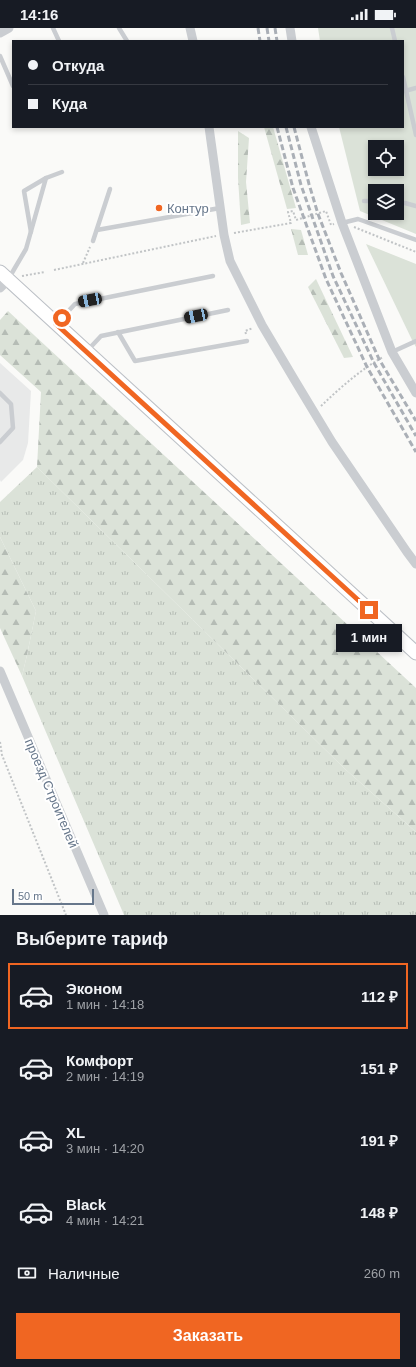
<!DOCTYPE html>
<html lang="ru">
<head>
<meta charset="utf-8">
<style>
	:root { --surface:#171b24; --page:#242831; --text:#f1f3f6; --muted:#9ea1a6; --line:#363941; --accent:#f06622 }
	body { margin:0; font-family:Arial,sans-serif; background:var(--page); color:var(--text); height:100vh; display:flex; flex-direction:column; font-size:15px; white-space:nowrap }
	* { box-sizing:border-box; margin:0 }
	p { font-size:13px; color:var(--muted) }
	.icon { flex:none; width:22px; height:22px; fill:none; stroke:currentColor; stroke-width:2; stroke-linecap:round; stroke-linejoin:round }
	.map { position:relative; height:887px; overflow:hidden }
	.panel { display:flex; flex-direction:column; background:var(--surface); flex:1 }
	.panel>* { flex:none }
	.banner { position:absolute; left:12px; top:12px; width:392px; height:88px; border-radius:0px; box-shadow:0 2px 6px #0003; display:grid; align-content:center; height:88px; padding:0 16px; background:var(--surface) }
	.fabs { position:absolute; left:368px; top:112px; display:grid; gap:8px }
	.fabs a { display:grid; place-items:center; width:36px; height:36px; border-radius:0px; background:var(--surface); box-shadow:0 2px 6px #0003; font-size:20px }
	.scale { position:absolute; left:12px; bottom:10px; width:82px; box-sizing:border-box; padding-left:4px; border:2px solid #67778b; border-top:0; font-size:11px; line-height:14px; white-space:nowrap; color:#67778b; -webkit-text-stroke:3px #fff; paint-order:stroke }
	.end { position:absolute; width:18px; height:18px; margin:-9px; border:5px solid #f06622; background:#fff; box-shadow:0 0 0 2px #fff }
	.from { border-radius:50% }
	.bubble { position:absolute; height:28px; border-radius:0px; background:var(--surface); box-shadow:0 2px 6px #0003; font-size:13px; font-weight:800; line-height:28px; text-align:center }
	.car { position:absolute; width:12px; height:24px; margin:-12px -6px; border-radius:5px; box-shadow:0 0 3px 1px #0007; background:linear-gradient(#222 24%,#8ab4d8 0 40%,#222 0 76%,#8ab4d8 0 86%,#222 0) }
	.banner b { display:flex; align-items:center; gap:14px; height:38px; font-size:15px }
	.banner b+b { border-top:1px solid var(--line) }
	.banner i { width:10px; height:10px; background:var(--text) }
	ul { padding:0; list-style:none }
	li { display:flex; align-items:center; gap:12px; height:66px; margin:0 8px 6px; padding:0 8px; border:2px solid transparent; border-radius:0px }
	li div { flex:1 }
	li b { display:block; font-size:15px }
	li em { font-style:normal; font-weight:800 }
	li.current { border-color:var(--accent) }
	li>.icon { width:36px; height:36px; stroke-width:1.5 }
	h2 { padding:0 16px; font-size:18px; line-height:48px }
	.pay { display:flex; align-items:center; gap:10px; height:44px; padding:0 16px; font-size:15px }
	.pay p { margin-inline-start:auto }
	.button { display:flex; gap:8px; margin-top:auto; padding:8px 16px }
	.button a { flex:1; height:46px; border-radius:0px; background:var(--accent); color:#fff; font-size:16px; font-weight:800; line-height:46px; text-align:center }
	.status { display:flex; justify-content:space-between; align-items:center; height:28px; padding:0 20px; background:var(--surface); direction:ltr }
	.status svg { height:11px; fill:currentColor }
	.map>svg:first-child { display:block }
</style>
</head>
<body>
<div class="status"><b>14:16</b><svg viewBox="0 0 49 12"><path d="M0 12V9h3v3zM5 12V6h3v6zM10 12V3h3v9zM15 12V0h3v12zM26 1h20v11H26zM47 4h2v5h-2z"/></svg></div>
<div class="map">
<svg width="416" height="887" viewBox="0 0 416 887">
	<defs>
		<pattern id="grass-tufts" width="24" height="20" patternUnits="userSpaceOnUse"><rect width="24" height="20" fill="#dbe2d8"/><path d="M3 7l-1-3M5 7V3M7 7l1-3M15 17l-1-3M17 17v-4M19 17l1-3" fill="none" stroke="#b5bcb5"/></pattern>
		<pattern id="forest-firs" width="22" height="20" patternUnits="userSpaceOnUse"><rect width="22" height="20" fill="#dbe2d8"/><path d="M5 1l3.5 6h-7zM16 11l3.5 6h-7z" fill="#b5bcb5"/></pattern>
	</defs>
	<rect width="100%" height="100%" fill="#fafaf8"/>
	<!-- built -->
	<path fill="#e8e9e9" d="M 0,335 L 31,363 L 28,415 L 23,432 L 1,454 L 0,452 Z"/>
	<!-- grass -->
	<path fill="url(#grass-tufts)" d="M 37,439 L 345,741 L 416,804 L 416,887 L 124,887 L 22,648 L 27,627 L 36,583 L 0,509 L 0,474 Z"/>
	<!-- forest -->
	<g fill="url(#forest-firs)">
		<path d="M 264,99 L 273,99 L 296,180 L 287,181 Z"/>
		<path d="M 238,103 L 249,110 L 246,154 L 250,195 L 241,197 L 238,150 Z"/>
		<path d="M 291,201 L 301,202 L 308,227 L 298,227 Z"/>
		<path d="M 316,251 L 353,329 L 344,330 L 308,259 Z"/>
		<path d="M 8,283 L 416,660 L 416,804 L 345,741 L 37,439 L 41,364 L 0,327 L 0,292 Z"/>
		<path d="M 0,509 L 36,583 L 27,627 L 22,648 L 0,600 Z"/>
	</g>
	<!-- garden -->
	<g fill="#dbe2d8" fill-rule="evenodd">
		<path d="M 318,0 L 416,0 L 416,206 L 360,183 L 339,99 L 403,99 L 403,13 L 320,13 ZM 375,119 L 397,119 L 397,141 L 375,141 ZM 375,163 L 397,163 L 397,185 L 375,185 Z"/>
		<path d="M 366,216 L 416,236 L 416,319 L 413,314 Z"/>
	</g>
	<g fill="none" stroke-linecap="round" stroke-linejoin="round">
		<!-- secondary casing -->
		<g stroke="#bcc0c6" stroke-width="15">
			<path id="secondary" d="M 0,244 L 416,625"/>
		</g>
		<!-- path -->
		<g stroke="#c1c4c6" stroke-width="2" stroke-dasharray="2 2" stroke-linecap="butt">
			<path d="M 354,199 L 416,224"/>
			<path d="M 234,205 L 291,195 L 288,184 L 293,183 L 296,192 L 326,183 L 331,197 L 334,196"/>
			<path d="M 83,235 L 90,219"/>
			<path d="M 54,242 L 216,208"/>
			<path d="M 22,248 L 45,244"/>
			<path d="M 246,306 L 245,303 L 253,300"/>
			<path d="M 321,378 C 340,360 360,342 383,329"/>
			<path d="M 0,714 L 2,727 L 66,887"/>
		</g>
		<!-- lane -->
		<g stroke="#cacdd1" stroke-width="4.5">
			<path d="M 53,0 L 59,13"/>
			<path d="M 119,0 L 127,13"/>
			<path d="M 392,0 L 395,13"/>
			<path d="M 0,28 L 13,58"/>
			<path d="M 403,49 L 416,107"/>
			<path d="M 405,63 L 416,60"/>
			<path d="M 364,173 L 375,173"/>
			<path d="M 397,175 L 405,175 L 416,178"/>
			<path d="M 342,195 L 358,191 L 416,212"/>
			<path d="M 97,202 L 220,180"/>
			<path d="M 31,204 L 24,163 L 46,150 L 62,144"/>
			<path d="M 93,213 L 110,161"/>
			<path d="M 9,250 L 26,221 L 46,150"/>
			<path d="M 58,294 L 75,276 L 213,248"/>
			<path d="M 118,304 L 135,333 L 247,313"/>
			<path d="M 87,323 L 101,308 L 228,282"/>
			<path d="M 392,324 L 416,313"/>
			<path d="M 0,365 L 11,376 L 13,400 L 0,414"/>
		</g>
		<!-- street -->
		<g stroke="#cacdd1" stroke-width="9">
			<path d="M 190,0 L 193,13"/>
			<path d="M 290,0 L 292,13"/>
			<path d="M 0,5 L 9,0"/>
			<path d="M 209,99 L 224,207 L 230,233 L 262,297 L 294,351 L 332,414 L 407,524 L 416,536"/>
			<path d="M 311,99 L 342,195 L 392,324 L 416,365"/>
			<path d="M 0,260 L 8,252"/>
			<path d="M 0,643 L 104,887"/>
		</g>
		<!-- secondary -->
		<use href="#secondary" stroke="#fff" stroke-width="13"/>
		<!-- rail -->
		<g stroke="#aaafb6" stroke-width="3" stroke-dasharray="6 3" stroke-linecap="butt">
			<path d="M 258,0 L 260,13"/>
			<path d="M 267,0 L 269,13"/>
			<path d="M 275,0 L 277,13"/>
			<path d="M 277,99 L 293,160 L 326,251 L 367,339 L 416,424"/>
			<path d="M 286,99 L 301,157 L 333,248 L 374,335 L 416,408"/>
			<path d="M 294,99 L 309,156 L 318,186 L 341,245 L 379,331 L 416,393"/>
		</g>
	</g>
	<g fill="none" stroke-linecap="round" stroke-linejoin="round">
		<!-- route -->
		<path stroke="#f06622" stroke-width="5" d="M 62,290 L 56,296 L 369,582"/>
	</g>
	<!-- markers -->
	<circle fill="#f06622" stroke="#fff" stroke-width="1.5" cx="159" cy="180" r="4"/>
	<g text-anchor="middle" stroke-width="4" stroke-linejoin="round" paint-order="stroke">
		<!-- poi labels -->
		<g font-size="13" fill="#67778b" stroke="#fff" text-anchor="start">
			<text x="167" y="185">Контур</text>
		</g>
		<!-- street labels -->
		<g font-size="13" fill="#67778b" stroke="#fff">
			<text transform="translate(52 765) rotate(67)" y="5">проезд Строителей</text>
		</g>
	</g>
</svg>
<div class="fabs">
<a><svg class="icon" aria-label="locate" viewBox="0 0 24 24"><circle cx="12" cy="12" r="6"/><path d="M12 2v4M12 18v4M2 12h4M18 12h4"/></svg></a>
<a><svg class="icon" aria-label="layers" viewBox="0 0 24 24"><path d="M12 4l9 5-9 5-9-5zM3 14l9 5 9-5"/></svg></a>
</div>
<div class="scale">50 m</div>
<i class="end from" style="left:62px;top:290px"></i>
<i class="end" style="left:369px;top:582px"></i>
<div class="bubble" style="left:336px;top:596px;width:66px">1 мин</div>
<i class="car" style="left:90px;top:272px;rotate:259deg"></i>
<i class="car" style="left:196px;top:288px;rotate:258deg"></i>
<div class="banner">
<b><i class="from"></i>Откуда</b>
<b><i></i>Куда</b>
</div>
</div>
<section class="panel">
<h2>Выберите тариф</h2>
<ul>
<li class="current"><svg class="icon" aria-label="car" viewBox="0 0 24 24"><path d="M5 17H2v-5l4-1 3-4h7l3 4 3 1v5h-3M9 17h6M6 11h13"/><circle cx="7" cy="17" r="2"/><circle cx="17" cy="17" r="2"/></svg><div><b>Эконом</b><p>1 мин · 14:18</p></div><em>112 ₽</em></li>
<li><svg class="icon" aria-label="car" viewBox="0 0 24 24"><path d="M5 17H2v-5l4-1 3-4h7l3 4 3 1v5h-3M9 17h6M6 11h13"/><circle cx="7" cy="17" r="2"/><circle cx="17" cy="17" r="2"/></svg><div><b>Комфорт</b><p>2 мин · 14:19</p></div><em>151 ₽</em></li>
<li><svg class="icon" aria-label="car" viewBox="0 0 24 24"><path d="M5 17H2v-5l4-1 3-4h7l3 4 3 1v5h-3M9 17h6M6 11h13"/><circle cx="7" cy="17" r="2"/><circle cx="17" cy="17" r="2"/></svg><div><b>XL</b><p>3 мин · 14:20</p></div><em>191 ₽</em></li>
<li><svg class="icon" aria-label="car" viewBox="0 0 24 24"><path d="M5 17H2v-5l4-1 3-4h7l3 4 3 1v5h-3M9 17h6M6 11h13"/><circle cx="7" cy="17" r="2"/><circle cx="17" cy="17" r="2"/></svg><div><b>Black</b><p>4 мин · 14:21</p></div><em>148 ₽</em></li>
</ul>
<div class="pay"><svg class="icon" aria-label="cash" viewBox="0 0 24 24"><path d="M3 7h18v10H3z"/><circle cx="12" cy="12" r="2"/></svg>Наличные<p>260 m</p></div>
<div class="button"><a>Заказать</a></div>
</section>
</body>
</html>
